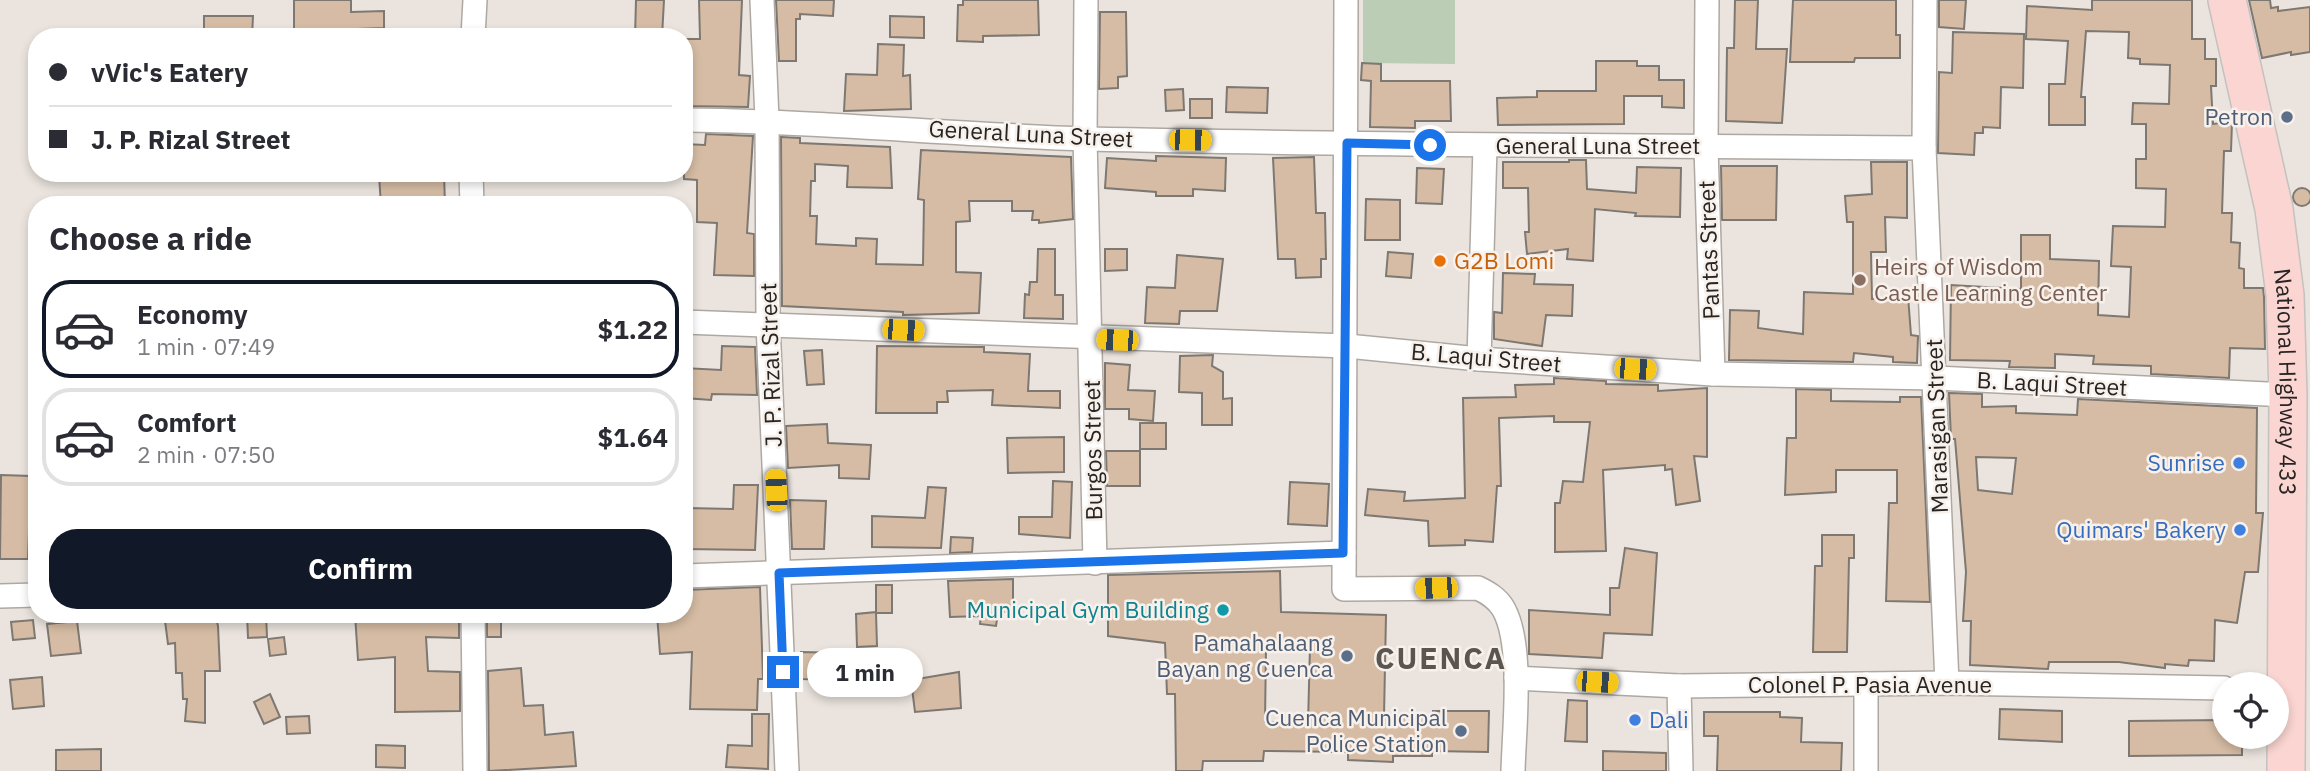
<!DOCTYPE html>
<html lang="en">
<head>
<meta charset="utf-8">
<style>
	:root { --surface:#fff; --page:#f2f2f3; --text:#2b2b33; --muted:#7c7c81; --line:#e1e1e2; --accent:#111827 }
	body { margin:0; font-family:"IBM Plex Sans",sans-serif; background:var(--page); color:var(--text); height:100vh; display:flex; flex-direction:column; font-size:26px; white-space:nowrap }
	* { box-sizing:border-box; margin:0 }
	p { font-size:23px; color:var(--muted) }
	.icon { flex:none; width:38px; height:38px; fill:none; stroke:currentColor; stroke-width:2; stroke-linecap:round; stroke-linejoin:round }
	.map { position:relative; flex:1; overflow:hidden }
	.drawer { position:absolute; left:28px; top:196px; width:665px; height:427px; display:flex; flex-direction:column; background:var(--surface); border-radius:28px; box-shadow:0 4px 10px #0003 }
	.drawer>* { flex:none }
	.hud { position:absolute; left:28px; top:28px; width:665px; height:154px; border-radius:28px; box-shadow:0 4px 10px #0003; display:grid; align-content:center; height:154px; padding:0 21px; background:var(--surface) }
	.fabs { position:absolute; left:2212px; top:672px; display:grid; gap:14px }
	.fabs a { display:grid; place-items:center; width:77px; height:77px; border-radius:50%; background:var(--surface); box-shadow:0 4px 10px #0003; font-size:35px }
	.end { position:absolute; width:32px; height:32px; margin:-16px; border:9px solid #1a73e8; background:#fff; box-shadow:0 0 0 4px #fff }
	.from { border-radius:50% }
	.bubble { position:absolute; height:49px; border-radius:24px; background:var(--surface); box-shadow:0 4px 10px #0003; font-size:23px; font-weight:800; line-height:49px; text-align:center }
	.car { position:absolute; width:21px; height:42px; margin:-21px -10px; border-radius:9px; box-shadow:0 0 5px 2px #0007; background:linear-gradient(#f5c518 24%,#345 0 40%,#f5c518 0 76%,#345 0 86%,#f5c518 0) }
	.hud b { display:flex; align-items:center; gap:24px; height:66px; font-size:26px }
	.hud b+b { border-top:2px solid var(--line) }
	.hud i { width:18px; height:18px; background:var(--text) }
	ul { padding:0; list-style:none }
	li { display:flex; align-items:center; gap:21px; height:98px; margin:0 14px 10px; padding:0 7px; border:4px solid var(--line); border-radius:28px }
	li div { flex:1 }
	li b { display:block; font-size:26px }
	li em { font-style:normal; font-weight:800 }
	li.on { border-color:var(--accent) }
	li>.icon { width:63px; height:63px; stroke-width:1.5 }
	h2 { padding:0 21px; font-size:32px; line-height:84px }
	.primary-button { display:flex; gap:14px; margin-top:auto; padding:14px 21px }
	.primary-button a { flex:1; height:80px; border-radius:28px; background:var(--accent); color:#fff; font-size:28px; font-weight:800; line-height:80px; text-align:center }
	.map>svg:first-child { display:block }
</style>
</head>
<body>
<div class="map">
<svg width="2310" height="771" viewBox="0 0 2310 771">
	<rect width="100%" height="100%" fill="#ebe4de"/>
	<!-- green -->
	<path fill="#bbcdb4" d="M 1363,0 L 1455,0 L 1455,64 L 1363,63 Z"/>
	<!-- building -->
	<g fill="#d6bca4" stroke="#7e7872" stroke-width="2" fill-rule="evenodd">
		<path d="M 294,0 L 351,0 L 351,12 L 384,11 L 384,28 L 358,29 L 358,37 L 294,37 Z"/>
		<path d="M 636,0 L 664,0 L 662,37 L 635,37 Z"/>
		<path d="M 699,0 L 742,0 L 739,75 L 750,76 L 748,107 L 684,106 L 684,39 L 700,39 Z"/>
		<path d="M 776,0 L 834,0 L 833,16 L 800,14 L 800,19 L 796,19 L 796,61 L 779,61 Z"/>
		<path d="M 963,0 L 1038,0 L 1039,35 L 983,36 L 983,42 L 957,41 L 958,5 L 963,5 Z"/>
		<path d="M 1735,0 L 1758,0 L 1756,49 L 1787,49 L 1782,123 L 1726,121 L 1727,48 L 1734,48 Z"/>
		<path d="M 1793,0 L 1896,0 L 1896,35 L 1900,35 L 1900,58 L 1855,58 L 1854,62 L 1790,62 Z"/>
		<path d="M 1939,0 L 1966,0 L 1964,29 L 1939,27 Z"/>
		<path d="M 2092,0 L 2192,0 L 2192,39 L 2205,39 L 2205,59 L 2216,59 L 2216,86 L 2211,86 L 2213,124 L 2232,122 L 2231,151 L 2224,151 L 2222,213 L 2232,213 L 2231,242 L 2240,243 L 2239,268 L 2244,269 L 2244,288 L 2263,288 L 2264,297 L 2265,349 L 2230,348 L 2229,378 L 2151,374 L 2151,366 L 2093,364 L 2094,356 L 2055,354 L 2055,368 L 2009,367 L 2010,361 L 1950,360 L 1951,285 L 2021,289 L 2021,235 L 2050,235 L 2050,259 L 2099,261 L 2098,315 L 2129,317 L 2131,267 L 2111,266 L 2113,226 L 2165,227 L 2166,189 L 2136,188 L 2136,159 L 2146,159 L 2146,124 L 2132,124 L 2133,103 L 2169,104 L 2170,65 L 2140,64 L 2140,59 L 2128,58 L 2129,32 L 2086,31 L 2081,97 L 2085,97 L 2085,125 L 2049,125 L 2049,84 L 2065,84 L 2068,41 L 2026,39 L 2027,6 L 2092,10 Z"/>
		<path d="M 2249,0 L 2270,0 L 2271,8 L 2278,7 L 2278,11 L 2310,7 L 2310,52 L 2291,55 L 2291,52 L 2262,58 Z"/>
		<path d="M 1100,12 L 1126,12 L 1127,76 L 1118,77 L 1118,88 L 1099,89 Z"/>
		<path d="M 204,16 L 253,16 L 252,37 L 204,37 Z"/>
		<path d="M 890,16 L 924,17 L 924,38 L 890,37 Z"/>
		<path d="M 1953,32 L 2024,34 L 2023,88 L 2001,87 L 2000,128 L 1983,127 L 1983,133 L 1975,133 L 1974,155 L 1938,153 L 1939,72 L 1952,73 Z"/>
		<path d="M 878,44 L 904,45 L 903,76 L 910,75 L 911,109 L 844,111 L 846,74 L 877,75 Z"/>
		<path d="M 1596,61 L 1637,61 L 1637,66 L 1659,66 L 1659,80 L 1684,80 L 1684,108 L 1662,107 L 1662,96 L 1624,96 L 1624,124 L 1498,125 L 1497,98 L 1537,97 L 1537,91 L 1596,91 Z"/>
		<path d="M 1362,63 L 1381,64 L 1381,81 L 1450,81 L 1451,121 L 1415,121 L 1415,128 L 1370,127 L 1371,81 L 1361,80 Z"/>
		<path d="M 1227,87 L 1268,88 L 1267,113 L 1226,112 Z"/>
		<path d="M 1183,89 L 1184,110 L 1166,111 L 1165,90 Z"/>
		<rect x="1190" y="99" width="22" height="19"/>
		<path d="M 706,134 L 753,136 L 747,233 L 754,234 L 754,276 L 714,275 L 717,223 L 697,222 L 697,180 L 684,179 L 684,144 L 705,145 Z"/>
		<path d="M 781,137 L 800,138 L 800,143 L 890,147 L 892,188 L 847,187 L 848,166 L 815,164 L 815,181 L 811,181 L 810,216 L 817,216 L 816,244 L 856,246 L 856,238 L 877,239 L 876,264 L 923,265 L 924,200 L 918,199 L 921,150 L 1071,157 L 1073,219 L 1039,223 L 1039,220 L 1032,220 L 1033,211 L 1012,211 L 1012,201 L 969,201 L 970,221 L 956,222 L 956,272 L 981,273 L 979,313 L 903,315 L 903,312 L 782,306 Z"/>
		<path d="M 1156,156 L 1226,158 L 1225,191 L 1193,189 L 1193,196 L 1156,196 L 1156,192 L 1105,188 L 1107,158 L 1156,161 Z"/>
		<path d="M 1314,157 L 1316,213 L 1325,213 L 1326,259 L 1321,259 L 1321,277 L 1296,278 L 1295,259 L 1278,259 L 1273,158 Z"/>
		<path d="M 1569,160 L 1586,160 L 1587,189 L 1636,193 L 1637,167 L 1681,168 L 1680,217 L 1635,216 L 1636,213 L 1595,209 L 1593,261 L 1567,259 L 1568,249 L 1527,254 L 1525,232 L 1529,232 L 1528,188 L 1503,188 L 1503,162 L 1569,162 Z"/>
		<path d="M 1871,162 L 1907,162 L 1907,218 L 1885,217 L 1886,252 L 1871,252 L 1872,299 L 1908,296 L 1911,335 L 1918,336 L 1917,363 L 1893,362 L 1893,357 L 1854,353 L 1853,362 L 1729,360 L 1730,310 L 1759,311 L 1758,328 L 1803,334 L 1804,292 L 1853,294 L 1853,222 L 1847,222 L 1845,196 L 1872,194 Z"/>
		<path d="M 1721,166 L 1777,166 L 1776,220 L 1722,220 Z"/>
		<path d="M 1417,168 L 1444,169 L 1442,204 L 1416,203 Z"/>
		<path d="M 444,173 L 445,205 L 381,205 L 379,175 Z"/>
		<circle cx="2302" cy="197" r="9"/>
		<path d="M 1366,199 L 1400,200 L 1400,240 L 1365,240 Z"/>
		<path d="M 1038,249 L 1055,249 L 1055,295 L 1063,295 L 1063,319 L 1024,318 L 1025,294 L 1029,295 L 1030,282 L 1037,282 Z"/>
		<path d="M 1105,249 L 1127,249 L 1127,270 L 1105,271 Z"/>
		<path d="M 1388,252 L 1413,254 L 1411,278 L 1386,276 Z"/>
		<path d="M 1177,255 L 1223,259 L 1217,311 L 1180,311 L 1179,324 L 1145,323 L 1147,287 L 1175,288 Z"/>
		<path d="M 1503,273 L 1535,274 L 1534,284 L 1573,285 L 1572,316 L 1546,315 L 1542,346 L 1494,339 L 1494,312 L 1502,313 Z"/>
		<path d="M 722,346 L 755,347 L 757,395 L 712,394 L 711,400 L 684,398 L 684,368 L 721,370 Z"/>
		<path d="M 877,346 L 984,347 L 984,352 L 1030,354 L 1028,391 L 1060,391 L 1060,408 L 992,405 L 993,390 L 947,391 L 948,402 L 937,402 L 937,413 L 876,413 Z"/>
		<path d="M 822,350 L 824,384 L 807,385 L 804,351 Z"/>
		<path d="M 1213,355 L 1212,366 L 1223,372 L 1223,399 L 1232,398 L 1232,425 L 1202,425 L 1202,393 L 1179,392 L 1180,356 Z"/>
		<path d="M 1105,363 L 1130,365 L 1128,390 L 1155,391 L 1153,421 L 1129,419 L 1129,409 L 1105,409 Z"/>
		<path d="M 1554,378 L 1606,381 L 1606,384 L 1658,385 L 1658,391 L 1707,388 L 1707,457 L 1694,456 L 1700,501 L 1676,505 L 1672,469 L 1665,470 L 1665,465 L 1603,470 L 1606,551 L 1555,552 L 1555,503 L 1560,503 L 1563,481 L 1583,482 L 1590,422 L 1554,422 L 1554,416 L 1499,418 L 1501,486 L 1497,486 L 1493,542 L 1465,540 L 1465,545 L 1429,546 L 1428,521 L 1365,515 L 1368,489 L 1405,492 L 1404,501 L 1465,498 L 1463,398 L 1516,397 L 1515,385 L 1554,384 Z"/>
		<path d="M 1796,389 L 1831,390 L 1831,401 L 1900,402 L 1900,397 L 1921,397 L 1930,602 L 1886,601 L 1889,503 L 1897,503 L 1897,470 L 1836,470 L 1836,492 L 1785,495 L 1787,438 L 1796,438 Z"/>
		<path d="M 1949,393 L 1982,394 L 1982,407 L 2016,406 L 2016,413 L 2077,415 L 2078,399 L 2257,408 L 2256,513 L 2263,513 L 2258,572 L 2245,572 L 2237,623 L 2215,620 L 2214,661 L 2189,660 L 2188,666 L 2165,664 L 2165,668 L 2119,662 L 2049,662 L 2048,669 L 1970,665 L 1971,621 L 1963,621 L 1966,572 L 1955,439 L 1951,439 ZM 1976,457 L 2016,458 L 2012,494 L 1978,490 Z"/>
		<rect x="1140" y="423" width="26" height="26"/>
		<path d="M 827,424 L 828,443 L 871,445 L 869,479 L 839,478 L 839,465 L 788,468 L 786,426 Z"/>
		<path d="M 1064,437 L 1064,472 L 1008,473 L 1007,438 Z"/>
		<path d="M 1106,451 L 1140,451 L 1140,486 L 1107,486 Z"/>
		<path d="M 1,475 L 31,476 L 28,559 L 0,559 Z"/>
		<path d="M 1053,481 L 1072,482 L 1070,538 L 1019,534 L 1019,517 L 1052,517 Z"/>
		<path d="M 1290,482 L 1329,484 L 1327,526 L 1288,524 Z"/>
		<path d="M 734,485 L 758,485 L 755,550 L 686,549 L 687,508 L 733,509 Z"/>
		<path d="M 928,487 L 946,488 L 941,548 L 872,547 L 872,516 L 925,518 Z"/>
		<path d="M 790,500 L 826,501 L 824,549 L 792,549 Z"/>
		<path d="M 1822,535 L 1854,535 L 1854,558 L 1849,558 L 1847,652 L 1813,652 L 1815,566 L 1822,566 Z"/>
		<path d="M 951,537 L 973,538 L 972,552 L 950,553 Z"/>
		<path d="M 1625,548 L 1657,553 L 1652,635 L 1604,633 L 1602,658 L 1529,654 L 1529,610 L 1610,615 L 1610,588 L 1619,588 Z"/>
		<path d="M 1280,571 L 1281,612 L 1386,615 L 1384,717 L 1433,717 L 1433,711 L 1489,711 L 1488,752 L 1432,751 L 1432,756 L 1393,756 L 1393,762 L 1348,760 L 1348,752 L 1264,751 L 1263,761 L 1203,761 L 1202,771 L 1176,771 L 1175,694 L 1167,694 L 1165,643 L 1108,636 L 1108,575 ZM 1310,646 L 1308,724 L 1265,722 L 1266,647 Z"/>
		<path d="M 1013,579 L 1013,612 L 998,612 L 996,626 L 980,624 L 981,616 L 950,617 L 948,581 Z"/>
		<path d="M 876,585 L 892,585 L 892,613 L 876,613 L 877,646 L 857,647 L 856,614 L 876,612 Z"/>
		<path d="M 760,587 L 763,679 L 758,679 L 757,710 L 690,709 L 692,652 L 660,654 L 657,614 L 684,614 L 684,590 Z"/>
		<path d="M 198,614 L 215,614 L 218,626 L 220,671 L 205,671 L 205,723 L 185,721 L 187,699 L 183,699 L 182,673 L 176,673 L 175,643 L 168,644 L 165,621 Z"/>
		<path d="M 247,614 L 266,614 L 267,637 L 248,638 Z"/>
		<path d="M 355,614 L 459,614 L 459,638 L 426,637 L 428,671 L 460,672 L 460,711 L 395,712 L 395,657 L 358,660 Z"/>
		<rect x="487" y="614" width="14" height="23"/>
		<path d="M 33,620 L 35,638 L 13,640 L 11,622 Z"/>
		<path d="M 77,621 L 81,653 L 51,656 L 47,624 Z"/>
		<path d="M 284,637 L 286,654 L 270,656 L 268,639 Z"/>
		<path d="M 801,652 L 845,653 L 845,680 L 800,679 Z"/>
		<path d="M 521,668 L 524,706 L 543,705 L 545,735 L 573,732 L 576,766 L 489,771 L 488,671 Z"/>
		<path d="M 959,672 L 961,708 L 915,712 L 911,680 Z"/>
		<path d="M 42,677 L 44,706 L 13,709 L 10,680 Z"/>
		<path d="M 270,694 L 280,717 L 264,724 L 254,702 Z"/>
		<path d="M 1568,700 L 1587,701 L 1587,742 L 1565,741 Z"/>
		<path d="M 2000,709 L 2062,711 L 2062,742 L 1999,739 Z"/>
		<path d="M 1704,712 L 1780,712 L 1780,717 L 1802,718 L 1801,742 L 1842,743 L 1841,771 L 1717,771 L 1718,736 L 1704,736 Z"/>
		<path d="M 752,714 L 769,714 L 768,769 L 726,767 L 728,745 L 752,746 Z"/>
		<path d="M 309,716 L 310,733 L 287,734 L 286,717 Z"/>
		<path d="M 2224,720 L 2224,737 L 2242,737 L 2242,755 L 2129,756 L 2129,721 Z"/>
		<path d="M 376,745 L 405,746 L 405,768 L 376,767 Z"/>
		<path d="M 101,749 L 101,771 L 56,771 L 56,750 Z"/>
		<path d="M 1603,751 L 1666,753 L 1666,771 L 1603,771 Z"/>
	</g>
	<g fill="none" stroke-linecap="round" stroke-linejoin="round">
		<!-- street casing -->
		<g stroke="#aea8a2" stroke-width="26">
			<g id="street">
				<path d="M 762,0 L 767,120 L 768,323 L 787,771"/>
				<path d="M 1086,0 L 1085,138 L 1095,563"/>
				<path d="M 1346,0 L 1344,589 L 1478,588 C 1488,593 1497,598 1503,608 C 1524,644 1514,729 1513,771"/>
				<path d="M 1707,0 L 1706,147 L 1713,374"/>
				<path d="M 1925,0 L 1924,148 L 1947,683"/>
				<path d="M 473,37 L 475,0"/>
				<path d="M 684,120 C 819,121 954,135 1089,139 C 1367,145 1645,146 1924,148"/>
				<path d="M 471,173 L 472,205"/>
				<path d="M 684,322 L 1347,346 L 1479,359 L 1713,374 L 1936,378 L 2288,395"/>
				<path d="M 1479,359 L 1485,146"/>
				<path d="M 684,576 L 1344,553"/>
				<path d="M 0,596 L 37,595"/>
				<path d="M 473,614 L 475,771"/>
				<path d="M 1516,678 L 1679,686 L 1947,683 L 2224,688"/>
				<path d="M 1866,684 L 1866,771"/>
				<path d="M 1679,686 L 1681,771"/>
			</g>
		</g>
		<!-- primary casing -->
		<g stroke="#c3c2c1" stroke-width="40">
			<g id="primary">
				<path id="s1" d="M 2227,0 L 2274,209 L 2285,295 L 2288,395 L 2286,771"/>
			</g>
		</g>
		<!-- street -->
		<use href="#street" stroke="#fff" stroke-width="23"/>
		<!-- primary -->
		<use href="#primary" stroke="#fad5d1" stroke-width="37"/>
	</g>
	<g fill="none" stroke-linecap="round" stroke-linejoin="round">
		<!-- route -->
		<path stroke="#1a73e8" stroke-width="9" d="M 783,672 L 779,573 L 1343,553 L 1347,143 L 1430,145"/>
	</g>
	<!-- markers -->
	<g fill="#5c6f8a" stroke="#f8f1eb" stroke-width="2.5">
		<circle cx="2287" cy="117" r="7"/>
		<circle cx="1347" cy="656" r="7"/>
		<circle cx="1461" cy="731" r="7"/>
	</g>
	<circle fill="#e8710a" stroke="#f8f1eb" stroke-width="2.5" cx="1440" cy="261" r="7"/>
	<circle fill="#8d6e63" stroke="#f8f1eb" stroke-width="2.5" cx="1860" cy="280" r="7"/>
	<g fill="#3f7fe0" stroke="#f8f1eb" stroke-width="2.5">
		<circle cx="2239" cy="463" r="7"/>
		<circle cx="2240" cy="530" r="7"/>
		<circle cx="1635" cy="720" r="7"/>
	</g>
	<circle fill="#0f9aa8" stroke="#f8f1eb" stroke-width="2.5" cx="1223" cy="610" r="7"/>
	<g text-anchor="middle" stroke-width="5" stroke-linejoin="round" paint-order="stroke">
		<!-- service labels -->
		<g font-size="23" fill="#4e5e75" stroke="#f8f1eb" text-anchor="end">
			<text x="2273" y="125">Petron</text>
			<text x="1333" y="651">Pamahalaang<tspan x="1333" dy="26">Bayan ng Cuenca</tspan></text>
			<text x="1447" y="726">Cuenca Municipal<tspan x="1447" dy="26">Police Station</tspan></text>
		</g>
		<!-- street labels -->
		<g font-size="23" fill="#272523" stroke="#f8f1eb">
			<text transform="translate(1031 134) rotate(3)" y="8">General Luna Street</text>
			<text x="1598" y="154">General Luna Street</text>
			<text transform="translate(1709 250) rotate(-92)" y="8">Pantas Street</text>
			<text transform="translate(1486 358) rotate(5)" y="8">B. Laqui Street</text>
			<text transform="translate(771 365) rotate(-92)" y="8">J. P. Rizal Street</text>
			<text dy="8" stroke="none"><textPath href="#s1" startOffset="388">National Highway 433</textPath></text>
			<text transform="translate(2052 384) rotate(3)" y="8">B. Laqui Street</text>
			<text transform="translate(1937 426) rotate(-92)" y="8">Marasigan Street</text>
			<text transform="translate(1093 450) rotate(-91)" y="8">Burgos Street</text>
			<text x="1870" y="693">Colonel P. Pasia Avenue</text>
		</g>
		<!-- food labels -->
		<g font-size="23" fill="#c56008" stroke="#f8f1eb" text-anchor="start">
			<text x="1454" y="269">G2B Lomi</text>
		</g>
		<!-- education labels -->
		<g font-size="23" fill="#785e54" stroke="#f8f1eb" text-anchor="start">
			<text x="1874" y="275">Heirs of Wisdom<tspan x="1874" dy="26">Castle Learning Center</tspan></text>
		</g>
		<!-- shop labels -->
		<g font-size="23" fill="#366cbe" stroke="#f8f1eb" text-anchor="end">
			<text x="2225" y="471">Sunrise</text>
			<text x="2226" y="538">Quimars' Bakery</text>
			<text x="1649" y="728" text-anchor="start">Dali</text>
		</g>
		<!-- culture labels -->
		<g font-size="23" fill="#0d838f" stroke="#f8f1eb" text-anchor="end">
			<text x="1209" y="618">Municipal Gym Building</text>
		</g>
		<!-- district labels -->
		<g font-size="30" font-weight="bold" letter-spacing="2" fill="#5a5550" stroke="#f8f1eb">
			<text x="1441" y="669">CUENCA</text>
		</g>
	</g>
</svg>
<div class="fabs">
<a><svg class="icon" aria-label="locate" viewBox="0 0 24 24"><circle cx="12" cy="12" r="6"/><path d="M12 2v4M12 18v4M2 12h4M18 12h4"/></svg></a>
</div>
<i class="end from" style="left:1430px;top:145px"></i>
<i class="end" style="left:783px;top:672px"></i>
<div class="bubble" style="left:807px;top:648px;width:116px">1 min</div>
<i class="car" style="left:1190px;top:140px;rotate:91deg"></i>
<i class="car" style="left:903px;top:330px;rotate:93deg"></i>
<i class="car" style="left:1117px;top:340px;rotate:272deg"></i>
<i class="car" style="left:1635px;top:369px;rotate:93deg"></i>
<i class="car" style="left:776px;top:490px;rotate:357deg"></i>
<i class="car" style="left:1436px;top:588px;rotate:268deg"></i>
<i class="car" style="left:1597px;top:682px;rotate:93deg"></i>
<div class="hud">
<b><i class="from"></i>vVic's Eatery</b>
<b><i></i>J. P. Rizal Street</b>
</div>
<section class="drawer">
<h2>Choose a ride</h2>
<ul>
<li class="on"><svg class="icon" aria-label="car" viewBox="0 0 24 24"><path d="M5 17H2v-5l4-1 3-4h7l3 4 3 1v5h-3M9 17h6M6 11h13"/><circle cx="7" cy="17" r="2"/><circle cx="17" cy="17" r="2"/></svg><div><b>Economy</b><p>1 min · 07:49</p></div><em>$1.22</em></li>
<li><svg class="icon" aria-label="car" viewBox="0 0 24 24"><path d="M5 17H2v-5l4-1 3-4h7l3 4 3 1v5h-3M9 17h6M6 11h13"/><circle cx="7" cy="17" r="2"/><circle cx="17" cy="17" r="2"/></svg><div><b>Comfort</b><p>2 min · 07:50</p></div><em>$1.64</em></li>
</ul>
<div class="primary-button"><a>Confirm</a></div>
</section>
</div>
</body>
</html>
